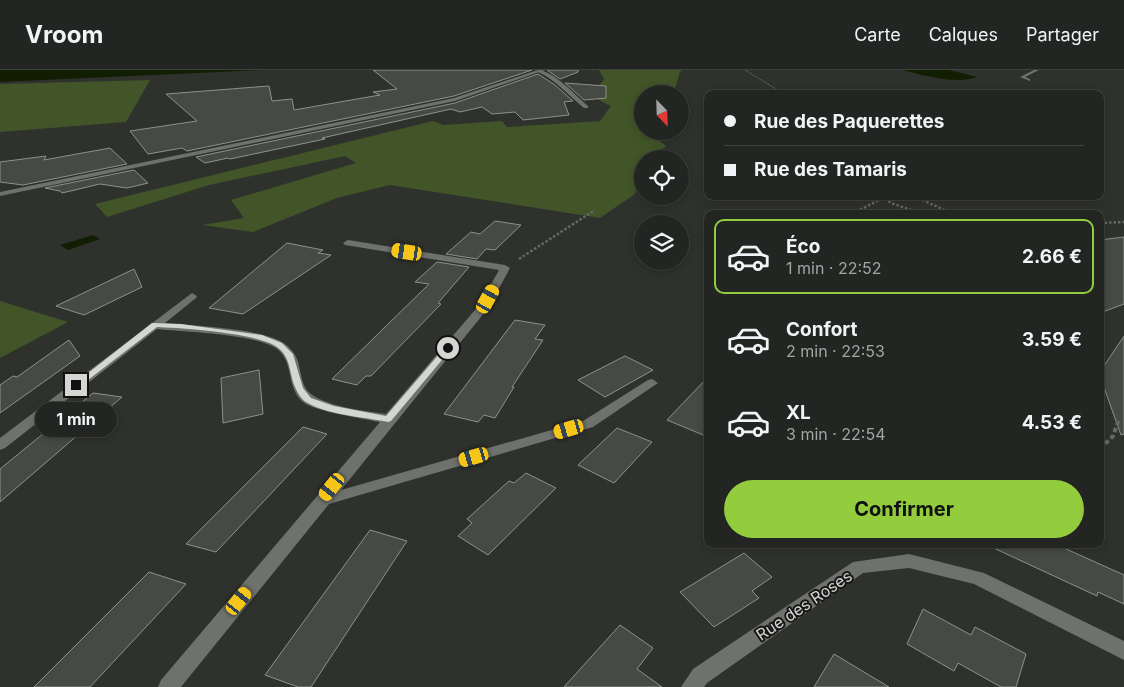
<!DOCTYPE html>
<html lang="fr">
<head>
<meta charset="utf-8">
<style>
	:root { --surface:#232522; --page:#2f312f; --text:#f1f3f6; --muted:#a3a5a5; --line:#404240; --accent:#93cd3d }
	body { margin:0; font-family:Inter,sans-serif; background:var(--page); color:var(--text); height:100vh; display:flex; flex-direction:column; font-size:19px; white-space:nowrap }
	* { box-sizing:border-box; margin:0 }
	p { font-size:16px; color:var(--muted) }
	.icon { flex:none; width:28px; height:28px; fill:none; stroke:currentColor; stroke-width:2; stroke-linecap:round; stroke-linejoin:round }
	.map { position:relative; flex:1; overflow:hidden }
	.side { position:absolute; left:704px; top:140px; width:400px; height:338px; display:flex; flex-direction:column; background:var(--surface); border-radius:10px; box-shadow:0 2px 8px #0003,0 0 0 1px var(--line) }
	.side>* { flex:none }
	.guide { position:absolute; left:704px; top:20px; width:400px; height:110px; border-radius:10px; box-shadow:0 2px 8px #0003,0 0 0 1px var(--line); display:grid; align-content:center; height:110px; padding:0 20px; background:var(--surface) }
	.needle { width:32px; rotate:157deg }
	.controls { position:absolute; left:634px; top:15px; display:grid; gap:10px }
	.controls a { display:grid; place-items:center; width:55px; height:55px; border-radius:50%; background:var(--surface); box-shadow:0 2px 8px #0003,0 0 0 1px var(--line); font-size:25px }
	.end { position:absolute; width:22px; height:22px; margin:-11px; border:6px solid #d4d6d3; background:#111; box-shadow:0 0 0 2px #111 }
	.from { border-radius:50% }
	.bubble { position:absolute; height:35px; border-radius:18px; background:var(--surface); box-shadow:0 2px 8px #0003,0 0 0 1px var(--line); font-size:16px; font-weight:700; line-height:35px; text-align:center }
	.car { position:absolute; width:15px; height:30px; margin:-15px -8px; border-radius:6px; box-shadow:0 0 4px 1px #0007; background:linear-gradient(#f5c518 24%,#345 0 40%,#f5c518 0 76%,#345 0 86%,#f5c518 0) }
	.guide b { display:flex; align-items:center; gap:18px; height:48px; font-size:19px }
	.guide b+b { border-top:1px solid var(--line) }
	.guide i { width:12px; height:12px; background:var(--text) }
	ul { padding:9px 0 0; list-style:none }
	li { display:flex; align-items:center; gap:15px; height:75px; margin:0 10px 8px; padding:0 10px; border:2px solid transparent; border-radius:10px }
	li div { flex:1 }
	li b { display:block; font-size:19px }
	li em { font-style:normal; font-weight:700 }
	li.selected { border-color:var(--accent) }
	li>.icon { width:45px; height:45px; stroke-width:1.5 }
	.primary-button { display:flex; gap:10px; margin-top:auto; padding:10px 20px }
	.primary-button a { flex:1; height:58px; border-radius:30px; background:var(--accent); color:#111; font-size:20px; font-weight:700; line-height:58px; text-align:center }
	header { display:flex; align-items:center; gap:30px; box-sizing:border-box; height:70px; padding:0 25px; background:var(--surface); border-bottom:1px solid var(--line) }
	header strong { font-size:24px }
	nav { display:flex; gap:28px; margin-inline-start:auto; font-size:18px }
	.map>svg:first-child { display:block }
</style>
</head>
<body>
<header>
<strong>Vroom</strong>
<nav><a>Carte</a><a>Calques</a><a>Partager</a></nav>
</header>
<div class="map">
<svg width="1124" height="617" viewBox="0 0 1124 617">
	<rect width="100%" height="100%" fill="#2f312d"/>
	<!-- green -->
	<g fill="#415528">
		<path d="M 599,0 L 682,0 L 680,2 L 674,22 L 642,24 L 642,30 L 636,32 L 636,39 L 642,43 L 642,61 L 652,61 L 651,64 L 666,76 L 649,89 L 642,89 L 635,124 L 600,148 L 390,115 L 337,128 L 253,162 L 202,155 L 244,148 L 231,130 L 356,93 L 345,86 L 209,115 L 107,147 L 95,134 L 433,51 L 443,55 L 502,51 L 507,57 L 600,51 L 611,36 L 591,26 L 604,9 Z"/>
		<path d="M 150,10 L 126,52 L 0,62 L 0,14 Z"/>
		<path d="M 0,231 L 68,252 L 0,288 Z"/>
	</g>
	<!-- water -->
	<g fill="#121e02">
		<path d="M 0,0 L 264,0 L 0,12 Z"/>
		<path d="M 902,0 L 949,0 L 977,7 C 958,15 921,5 902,0 Z"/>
		<path d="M 93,165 L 100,169 L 68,180 L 60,175 Z"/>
	</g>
	<!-- building -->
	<g fill="#474945" stroke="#8e918b">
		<path d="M 373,0 L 532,0 L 454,26 L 187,81 L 182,78 L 148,84 L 130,61 L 197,51 L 166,24 L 269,16 L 272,31 L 292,29 L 294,40 L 380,25 L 373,22 L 397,19 Z"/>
		<path d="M 547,0 L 578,0 L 578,2 L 560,9 Z"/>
		<path d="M 538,4 L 555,15 L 573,31 L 564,32 L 569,45 L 523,50 L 515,42 L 492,44 L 482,37 L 460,42 L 451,39 L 322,68 L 325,69 L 230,89 L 228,88 L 205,93 L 196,87 L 455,33 Z"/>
		<path d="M 565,13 L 606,16 L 606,28 L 584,30 Z"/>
		<path d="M 110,78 L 127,94 L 23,115 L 0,112 L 0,92 L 46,86 L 44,90 Z"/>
		<path d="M 134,100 L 148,113 L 127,118 L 100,114 L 62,123 L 60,121 L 45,118 Z"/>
		<path d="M 495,151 L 521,155 L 495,180 L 486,179 L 477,189 L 446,184 L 471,162 L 480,164 Z"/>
		<path d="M 1124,167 L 1124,234 L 1100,243 L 1100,170 Z"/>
		<path d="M 287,173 L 323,180 L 318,183 L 331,185 L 243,244 L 209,238 Z"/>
		<path d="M 437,192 L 469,197 L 438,233 L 441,234 L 371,306 L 366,306 L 357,315 L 332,309 L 429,214 L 415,212 Z"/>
		<path d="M 134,199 L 142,217 L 84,245 L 56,236 Z"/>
		<path d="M 515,250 L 545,255 L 535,269 L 543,270 L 512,317 L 514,317 L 495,348 L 484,345 L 478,352 L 444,344 Z"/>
		<path d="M 1124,266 L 1124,364 L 1121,365 L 1101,309 L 1104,296 Z"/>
		<path d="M 69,270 L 80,286 L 0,343 L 0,315 L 13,306 L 17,307 Z"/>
		<path d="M 625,286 L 653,300 L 605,327 L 578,310 Z"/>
		<path d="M 259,300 L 263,344 L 223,353 L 221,308 Z"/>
		<path d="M 708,307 L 708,367 L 667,350 Z"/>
		<path d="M 93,323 L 122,327 L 0,432 L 0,399 Z"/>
		<path d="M 303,357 L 327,364 L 216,482 L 186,474 Z"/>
		<path d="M 617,358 L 652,372 L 614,413 L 578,395 Z"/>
		<path d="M 526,403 L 556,418 L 488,485 L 458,466 L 472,453 L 467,449 L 509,411 L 514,413 Z"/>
		<path d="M 370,460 L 407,471 L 311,617 L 298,617 L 265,605 Z"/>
		<path d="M 985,474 L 1055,474 L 1124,505 L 1124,534 L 1098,522 L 1097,526 Z"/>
		<path d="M 744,483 L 772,507 L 752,521 L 759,528 L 714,557 L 680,522 Z"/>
		<path d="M 149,502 L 186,514 L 90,617 L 34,617 Z"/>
		<path d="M 923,539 L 971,565 L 975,557 L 1026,584 L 1016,617 L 1001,617 L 958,593 L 954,601 L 907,574 Z"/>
		<path d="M 620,555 L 653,578 L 637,599 L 662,617 L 564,617 Z"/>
		<path d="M 834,584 L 889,617 L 814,617 Z"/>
	</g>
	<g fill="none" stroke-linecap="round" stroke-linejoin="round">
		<!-- path-far2 -->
		<path stroke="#676965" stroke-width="1" stroke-dasharray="2 1" stroke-linecap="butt" d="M 745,0 L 784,24"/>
		<!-- path-far1 -->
		<g stroke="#676965" stroke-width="2.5" stroke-dasharray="2.5 2" stroke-linecap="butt">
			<path d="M 881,126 L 891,133 L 922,144"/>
			<path d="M 914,126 L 953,144"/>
			<path d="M 852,144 L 883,128"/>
			<path d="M 1100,153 L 1124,152"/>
			<path d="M 519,189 L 595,140"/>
		</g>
		<!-- path -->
		<path stroke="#676965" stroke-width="4" stroke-dasharray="4.5 3" stroke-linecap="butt" d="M 1100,379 L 1113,366 L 1119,349"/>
		<!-- lane -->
		<path fill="#6f716c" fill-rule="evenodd" d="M 1034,0 L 1039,0 L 1025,7 L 1030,9 L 1030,11 L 1020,7 Z"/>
		<!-- street -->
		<g fill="#6f716c" fill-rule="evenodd">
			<path d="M 538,0 C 554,1 575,25 588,36 L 588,38 L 584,38 C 569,26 556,10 538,2 Z"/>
			<path d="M 348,170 L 505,195 L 510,198 L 489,237 L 341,420 L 583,351 L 648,310 L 652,309 L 658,313 L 593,357 L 329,434 L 181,617 L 158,617 L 161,610 L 380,352 C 365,349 313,341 303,332 C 285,317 295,288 274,277 C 250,264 187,262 157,259 L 5,378 L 0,380 L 0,368 L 192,223 L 197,226 L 196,228 L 165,253 C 193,256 263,258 285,274 C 303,288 297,300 305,317 C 314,336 367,341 386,344 L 480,234 L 499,200 L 345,175 L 343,173 Z"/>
			<path d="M 909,484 L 984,503 L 1124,571 L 1124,590 L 974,514 L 909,498 L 863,503 L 707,613 L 704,617 L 681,617 L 693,599 L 853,492 Z"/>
		</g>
		<!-- secondary -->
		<path fill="#6f716c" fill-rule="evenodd" d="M 538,0 L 545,0 L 455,31 L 0,126 L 0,122 L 454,28 Z"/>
	</g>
	<!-- route -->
	<path fill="#d4d6d3" d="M 152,253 L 181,254 L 262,265 L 282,273 L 293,284 L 303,318 L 311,328 L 334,336 L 386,346 L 446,276 L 452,278 L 391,351 L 388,352 C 364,347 327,345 306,332 C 302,330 297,322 295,317 C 289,303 291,287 277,277 C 257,263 183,258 157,257 L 79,317 L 74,317 L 74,314 Z"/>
	<g text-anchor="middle" stroke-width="4" stroke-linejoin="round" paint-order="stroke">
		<!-- near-street labels -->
		<g font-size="16" fill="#d4d6d3" stroke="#171817">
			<text transform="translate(804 535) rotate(-34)" y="6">Rue des Roses</text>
		</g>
	</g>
</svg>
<div class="controls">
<a><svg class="needle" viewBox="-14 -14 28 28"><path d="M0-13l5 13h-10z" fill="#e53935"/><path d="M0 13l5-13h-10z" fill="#a3a5a5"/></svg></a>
<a><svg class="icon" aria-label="locate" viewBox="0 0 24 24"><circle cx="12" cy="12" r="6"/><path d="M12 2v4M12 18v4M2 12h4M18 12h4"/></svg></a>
<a><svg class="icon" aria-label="layers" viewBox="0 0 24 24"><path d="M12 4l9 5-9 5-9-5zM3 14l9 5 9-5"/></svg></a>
</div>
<i class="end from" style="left:448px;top:278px"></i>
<i class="end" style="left:76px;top:315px"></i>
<div class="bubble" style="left:35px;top:332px;width:82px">1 min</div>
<i class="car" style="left:407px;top:182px;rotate:279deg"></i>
<i class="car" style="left:488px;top:229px;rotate:29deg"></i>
<i class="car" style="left:569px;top:359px;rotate:254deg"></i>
<i class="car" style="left:474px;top:387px;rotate:254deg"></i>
<i class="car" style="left:332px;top:417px;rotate:219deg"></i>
<i class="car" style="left:239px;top:531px;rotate:39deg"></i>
<div class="guide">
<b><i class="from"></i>Rue des Paquerettes</b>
<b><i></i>Rue des Tamaris</b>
</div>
<section class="side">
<ul>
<li class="selected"><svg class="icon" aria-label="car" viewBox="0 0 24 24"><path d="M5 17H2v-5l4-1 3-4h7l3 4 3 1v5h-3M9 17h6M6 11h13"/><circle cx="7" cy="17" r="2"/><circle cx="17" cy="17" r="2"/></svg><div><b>Éco</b><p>1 min · 22:52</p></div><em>2.66 €</em></li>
<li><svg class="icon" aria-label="car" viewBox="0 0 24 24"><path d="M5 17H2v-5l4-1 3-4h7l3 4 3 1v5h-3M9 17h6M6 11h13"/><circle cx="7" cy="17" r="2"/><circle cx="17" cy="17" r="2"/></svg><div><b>Confort</b><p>2 min · 22:53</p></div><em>3.59 €</em></li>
<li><svg class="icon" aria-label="car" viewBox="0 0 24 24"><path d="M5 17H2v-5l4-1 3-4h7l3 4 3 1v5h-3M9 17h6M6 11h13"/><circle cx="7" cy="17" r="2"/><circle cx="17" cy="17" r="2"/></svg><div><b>XL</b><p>3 min · 22:54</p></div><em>4.53 €</em></li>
</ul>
<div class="primary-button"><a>Confirmer</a></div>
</section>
</div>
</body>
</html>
